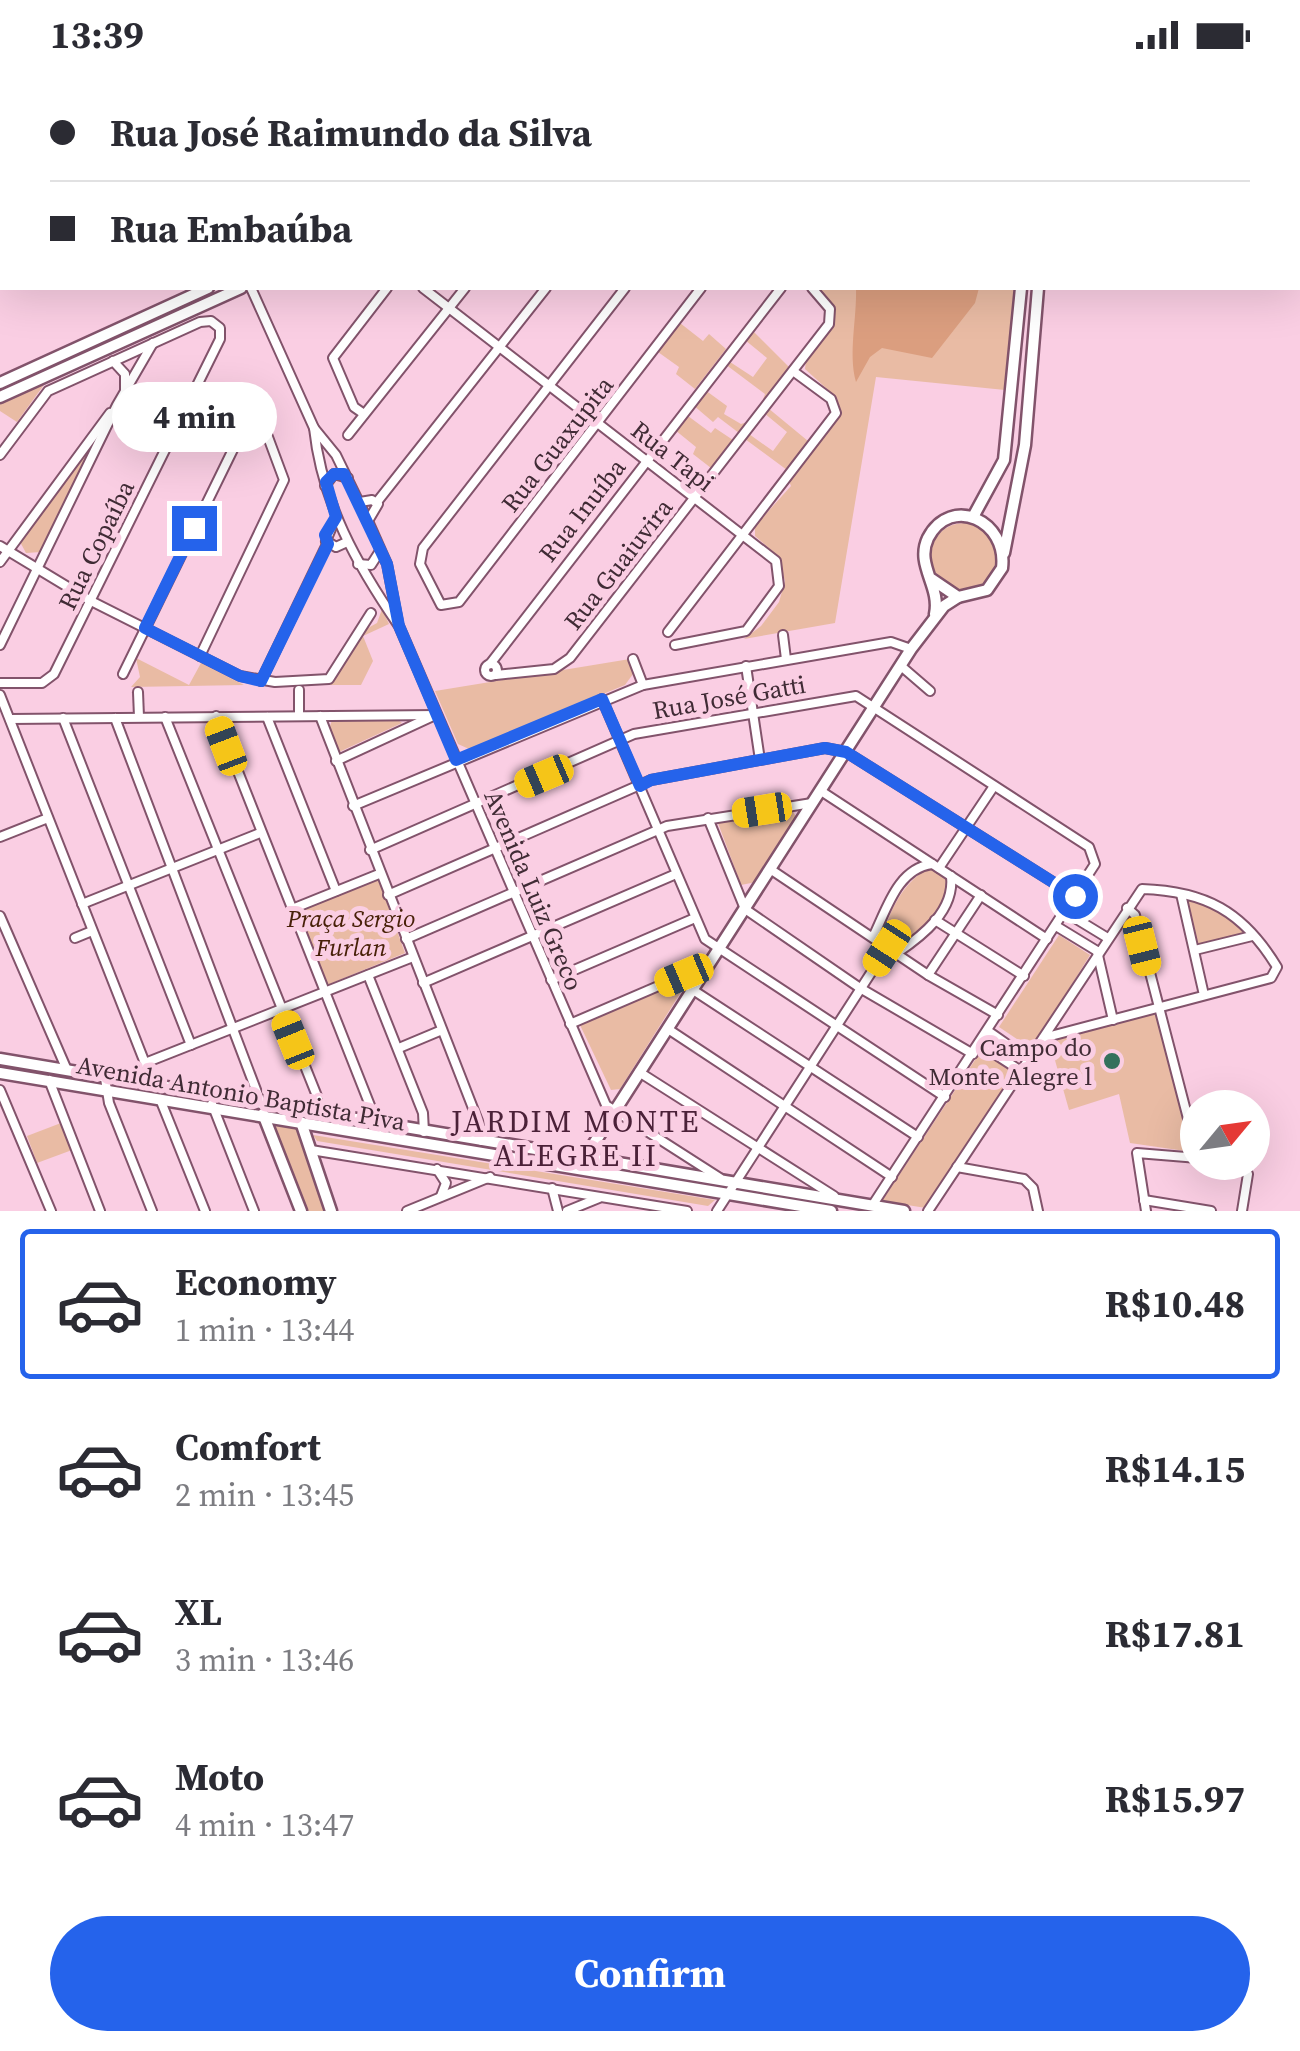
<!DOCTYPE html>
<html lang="en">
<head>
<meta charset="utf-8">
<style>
	:root { --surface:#fff; --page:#f2f2f3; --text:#2b2b33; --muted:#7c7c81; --line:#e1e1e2; --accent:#2563eb }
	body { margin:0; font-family:"Source Serif 4",serif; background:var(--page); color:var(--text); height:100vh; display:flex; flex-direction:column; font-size:38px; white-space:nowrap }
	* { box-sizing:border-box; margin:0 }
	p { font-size:32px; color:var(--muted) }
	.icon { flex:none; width:55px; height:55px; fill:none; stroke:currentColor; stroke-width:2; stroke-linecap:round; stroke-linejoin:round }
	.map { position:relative; height:1141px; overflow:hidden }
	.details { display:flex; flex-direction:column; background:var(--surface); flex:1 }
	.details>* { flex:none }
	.hud { position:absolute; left:0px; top:0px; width:1300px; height:220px; box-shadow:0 10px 40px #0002; display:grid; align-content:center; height:220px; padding:0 50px; background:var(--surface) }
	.needle { width:65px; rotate:61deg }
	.controls { position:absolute; left:1180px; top:1020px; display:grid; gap:20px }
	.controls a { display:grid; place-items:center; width:90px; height:90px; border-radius:50%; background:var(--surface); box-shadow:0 10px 40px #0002; font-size:50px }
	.end { position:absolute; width:45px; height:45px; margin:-22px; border:12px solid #2563eb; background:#fff; box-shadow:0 0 0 5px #fff }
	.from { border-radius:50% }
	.bubble { position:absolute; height:70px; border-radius:35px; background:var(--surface); box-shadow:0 10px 40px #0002; font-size:32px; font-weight:700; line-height:70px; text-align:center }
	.car { position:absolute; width:30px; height:60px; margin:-30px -15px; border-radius:12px; box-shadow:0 0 8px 2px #0007; background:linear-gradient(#f5c518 24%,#345 0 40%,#f5c518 0 76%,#345 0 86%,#f5c518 0) }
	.hud b { display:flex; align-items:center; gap:35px; height:95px; font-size:38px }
	.hud b+b { border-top:2px solid var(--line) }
	.hud i { width:25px; height:25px; background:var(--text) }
	ul { padding:18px 0 0; list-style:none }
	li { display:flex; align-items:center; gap:30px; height:150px; margin:0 20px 15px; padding:0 30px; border:5px solid transparent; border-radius:10px }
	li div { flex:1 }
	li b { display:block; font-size:38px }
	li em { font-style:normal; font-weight:700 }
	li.selected { border-color:var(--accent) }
	li>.icon { width:90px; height:90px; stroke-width:1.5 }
	.action { display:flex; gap:20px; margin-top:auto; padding:20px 50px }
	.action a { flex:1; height:115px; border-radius:60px; background:var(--accent); color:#fff; font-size:40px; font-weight:700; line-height:115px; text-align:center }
	.status { display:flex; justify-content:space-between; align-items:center; height:70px; padding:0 50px; background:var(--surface); direction:ltr }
	.status svg { height:28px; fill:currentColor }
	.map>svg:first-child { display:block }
</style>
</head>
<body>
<div class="status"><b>13:39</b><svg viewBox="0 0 49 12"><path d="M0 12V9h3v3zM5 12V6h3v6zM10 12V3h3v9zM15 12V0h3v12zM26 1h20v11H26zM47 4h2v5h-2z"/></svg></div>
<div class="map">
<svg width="1300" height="1141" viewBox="0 0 1300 1141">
	<rect width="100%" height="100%" fill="#facee3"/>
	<!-- green -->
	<g fill="#e9bba4">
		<path d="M 819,218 L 1014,218 L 1005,320 L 876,307 L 835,553 L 744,569 L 761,556 L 779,532 L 785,511 L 778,486 L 755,466 L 755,456 L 791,416 L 789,411 L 840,343 L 837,328 L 805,299 L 806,290 L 835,251 L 833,237 Z"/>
		<path d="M 680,253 L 703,271 L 709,264 L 726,279 L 695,319 L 676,304 L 679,297 L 658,282 Z"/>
		<path d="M 753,261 L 789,297 L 761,335 L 765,324 L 725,294 L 727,290 L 753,307 L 767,288 L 745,270 Z"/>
		<path d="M 46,312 L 17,352 L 0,341 L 0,333 Z"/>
		<path d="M 705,320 L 727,336 L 724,344 L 741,354 L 747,352 L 739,363 L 718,347 L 713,352 L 693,335 Z"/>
		<path d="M 768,338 L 808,371 L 787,400 L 745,369 L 749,364 L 773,381 L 787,362 L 764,343 Z"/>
		<path d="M 688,346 L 711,363 L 715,358 L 733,370 L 711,398 L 693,384 L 696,377 L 675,360 Z"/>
		<path d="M 90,374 L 94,378 L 41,482 L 26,483 L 19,470 Z"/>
		<circle cx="964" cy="487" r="34"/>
		<path d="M 382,539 L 389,554 L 363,566 L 373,591 L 361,615 L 326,615 C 351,594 346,568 377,553 Z"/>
		<path d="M 136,588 L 189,615 L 201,593 L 244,615 L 131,617 L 140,607 Z"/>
		<path d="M 630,589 L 633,604 L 625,615 L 469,679 L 458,674 L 435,621 Z"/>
		<path d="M 332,650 L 398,650 L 402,653 L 339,682 L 329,659 Z"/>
		<path d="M 791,739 L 797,748 L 756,812 L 741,815 L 718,753 Z"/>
		<path d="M 931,797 L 946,809 C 946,840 926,857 902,875 L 883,863 C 892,836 905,810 931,797 Z"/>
		<path d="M 372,809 L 379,811 L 405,883 L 327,915 L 298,841 Z"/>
		<path d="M 1185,827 L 1206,829 L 1247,865 L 1197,877 Z"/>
		<path d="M 1059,865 L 1090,885 L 1032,979 L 999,957 Z"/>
		<path d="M 671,913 L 681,922 L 620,1019 L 611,1020 L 580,955 Z"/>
		<path d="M 1156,941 L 1192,1082 L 1130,1073 L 1119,1024 L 1069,1040 L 1049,969 Z"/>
		<path d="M 981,981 L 1015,1002 L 926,1138 L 882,1131 Z"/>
		<path d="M 61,1053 L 72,1080 L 37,1093 L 27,1066 Z"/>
		<path d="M 282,1053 L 298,1059 L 327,1141 L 306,1141 L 274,1064 L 275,1057 Z"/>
		<path d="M 313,1065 L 715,1130 L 708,1136 L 317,1071 Z"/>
	</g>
	<!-- forest -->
	<path fill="#db9e7f" d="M 856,218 L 979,218 L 975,233 L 932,288 L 882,278 L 870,287 L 856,312 C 848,283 857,249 856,218 Z"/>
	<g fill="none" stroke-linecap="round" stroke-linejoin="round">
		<!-- street casing -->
		<g stroke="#82536b" stroke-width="12">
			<g id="street">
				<path d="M 251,218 L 314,358 L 336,385 L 368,451 L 387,494 L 398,552"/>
				<path d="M 423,218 L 776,491 L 779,516 L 746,561 L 675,575"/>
				<path d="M 625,218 L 423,478 L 420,494 L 441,535 L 459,532 L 701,218"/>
				<path d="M 113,291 L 125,304 L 125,320"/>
				<path d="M 364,344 L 354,337 L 333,288 L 387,218"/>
				<path d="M 314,358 C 322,433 357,495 399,556 L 606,1035 L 720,1108"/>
				<path d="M 348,365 L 465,218"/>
				<path d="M 0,385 L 48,321 L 200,252 L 211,251 L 220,258 L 220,269 L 54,604 L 42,613 L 0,613"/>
				<path d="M 325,416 L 334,404 L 348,408"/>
				<path d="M 360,432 L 372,430 L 378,434 L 368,451"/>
				<path d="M 377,432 L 546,218"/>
				<path d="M 336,447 L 326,471 L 336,477 L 347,472"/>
				<path d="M 0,476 L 91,531 L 240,606 L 275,612 L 329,609 L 371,543"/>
				<path d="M 0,492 L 110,343"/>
				<path d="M 358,494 L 371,495 L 380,481"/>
				<path d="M 668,562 L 836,343 L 831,329 L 793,301"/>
				<path d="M 783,565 L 786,589"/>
				<path d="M 0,575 L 117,335 L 153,273"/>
				<path d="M 633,589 L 643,615"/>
				<circle cx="491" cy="600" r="6"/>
				<path d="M 490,594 L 781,218"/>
				<path d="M 746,596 L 760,690"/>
				<path d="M 901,596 L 930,621"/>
				<path d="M 123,604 L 243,359 L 256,352 L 265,359 L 284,410 L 200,586"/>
				<path d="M 496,605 L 554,599 L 570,588 L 829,254 L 830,239 L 812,218"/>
				<path d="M 261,611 L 327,474"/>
				<path d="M 299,620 L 299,646"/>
				<path d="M 138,622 L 139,647"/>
				<path d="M 0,625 L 154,1016"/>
				<path d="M 602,629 L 705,869 L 945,1027"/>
				<path d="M 216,646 L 371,1038 L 369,1053"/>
				<path d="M 320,646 L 478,1051 L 482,1071"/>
				<path d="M 165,647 L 325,1046"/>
				<path d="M 267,647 L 336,821"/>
				<path d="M 63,648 L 191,975"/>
				<path d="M 115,648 L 261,1033"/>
				<path d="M 10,649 L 437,645"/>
				<path d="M 336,691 L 433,646"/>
				<path d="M 821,721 L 1047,869"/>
				<path d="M 353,736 L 643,615 L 891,572 L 911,579"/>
				<path d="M 708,748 L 745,839 L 860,918 L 973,984"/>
				<path d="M 0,767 L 48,748"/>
				<path d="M 370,780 L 634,664 L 856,626 L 1089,777 L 1095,794 L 872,1136"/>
				<path d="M 939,798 L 994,716"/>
				<path d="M 770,799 L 928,905 L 998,945"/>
				<path d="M 1181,824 L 1204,925"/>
				<path d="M 388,825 L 651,710 L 825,678 L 846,682 L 1075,826"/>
				<path d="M 82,834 L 260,763"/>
				<path d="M 1127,838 L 1135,845 L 1198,1087"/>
				<path d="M 292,839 L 379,804"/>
				<path d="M 1065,842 L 1106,867"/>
				<path d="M 0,846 L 67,1000"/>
				<path d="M 935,850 L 1024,906"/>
				<path d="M 1056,856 L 1097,881"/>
				<path d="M 873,867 C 887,839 897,799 932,794"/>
				<path d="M 75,868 L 92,861"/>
				<path d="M 406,869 L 667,756 L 812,733"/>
				<path d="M 1195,880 L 1252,866"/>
				<path d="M 1097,881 L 1113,950"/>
				<path d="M 897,883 C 922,866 955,841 951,806"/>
				<path d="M 368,905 L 423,1043 L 424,1062"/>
				<path d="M 928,905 L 981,825"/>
				<path d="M 551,910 L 695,848"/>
				<path d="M 423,913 L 676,804"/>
				<path d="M 693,920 L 918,1067"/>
				<path d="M 570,954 L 684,905 L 698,912"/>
				<path d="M 668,959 L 892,1107"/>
				<path d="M 988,961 L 1028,989"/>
				<path d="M 979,974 L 1021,1001"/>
				<path d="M 399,978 L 442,960"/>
				<path d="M 145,993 L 413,887"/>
				<path d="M 639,1002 L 834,1126"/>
				<path d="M 105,1008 L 109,1033 L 152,1141"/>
				<path d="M 49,1010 L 100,1141"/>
				<path d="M 0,1020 L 51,1141"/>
				<path d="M 160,1029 L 205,1141"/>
				<path d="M 212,1034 L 254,1141"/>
				<path d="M 311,1080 L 687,1141"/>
				<path d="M 1220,1092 L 1243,1097 L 1248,1104 L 1242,1141"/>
				<path d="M 957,1097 L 1024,1109 L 1033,1118 L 1038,1141"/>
				<path d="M 437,1099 L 446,1113 L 441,1126"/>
				<path d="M 552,1118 L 558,1141"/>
				<path d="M 1144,1130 L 1211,1141"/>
				<path d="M 407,1141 L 490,1107"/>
				<path d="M 567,1141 L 599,1128"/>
				<path d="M 717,1141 L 887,878"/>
				<path d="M 928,1141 L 1142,819 C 1205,821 1243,841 1277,897 L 1271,908 L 1043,968"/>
				<path d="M 1146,1141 L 1137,1083 L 1198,1088"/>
			</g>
		</g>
		<!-- secondary casing -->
		<g stroke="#82536b" stroke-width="15">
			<g id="secondary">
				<path d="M 1038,2 L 1038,0"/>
				<path d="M 1056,2 L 1056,0"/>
				<path d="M 0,313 L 208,218"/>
				<path d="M 0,327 L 241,218"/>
				<path d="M 973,447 L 1004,390 L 1021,218"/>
				<path d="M 1004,483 L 1025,375 L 1038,218"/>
				<path d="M 930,508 L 958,527 L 987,520 L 1002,498 C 1008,451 951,424 928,468 C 915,495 941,516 935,544"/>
				<path d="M 0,989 L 904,1141"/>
				<path d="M 0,1003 L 831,1141"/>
				<path d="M 263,1044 L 301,1141"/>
				<path d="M 301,1052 L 331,1141"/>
				<path d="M 584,1089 L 911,579 L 944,536 L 958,527"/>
			</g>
		</g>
		<!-- street -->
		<use href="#street" stroke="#fff" stroke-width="8"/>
		<!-- secondary -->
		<use href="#secondary" stroke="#fff" stroke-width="10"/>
	</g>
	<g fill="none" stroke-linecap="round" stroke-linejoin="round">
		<!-- route -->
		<path stroke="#2563eb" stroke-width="12" d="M 194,458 L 145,558 L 240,606 L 261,611 L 328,474 L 325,465 L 336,447 L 326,412 L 334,404 L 344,404 L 387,494 L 399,556 L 456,690 L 602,629 L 640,716 L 651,710 L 825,678 L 846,682 L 1075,826"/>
	</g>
	<!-- markers -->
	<circle fill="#34715c" stroke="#facee3" stroke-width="4" cx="1112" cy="991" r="10"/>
	<g text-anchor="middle" stroke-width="10" stroke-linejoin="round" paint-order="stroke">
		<!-- street labels -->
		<g font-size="25" fill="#402b35" stroke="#facee3">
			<text transform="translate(557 374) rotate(-52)" y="9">Rua Guaxupita</text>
			<text transform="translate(673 386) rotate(38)" y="9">Rua Tapi</text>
			<text transform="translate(582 440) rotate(-52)" y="9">Rua Inuíba</text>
			<text transform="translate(96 475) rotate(-64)" y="9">Rua Copaíba</text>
			<text transform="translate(618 494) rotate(-52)" y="9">Rua Guaiuvira</text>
			<text transform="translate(729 627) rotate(-10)" y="9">Rua José Gatti</text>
			<text transform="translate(534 820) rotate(67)" y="9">Avenida Luiz Greco</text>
			<text transform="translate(241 1023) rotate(10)" y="9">Avenida Antonio Baptista Piva</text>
		</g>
		<!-- park labels -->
		<g font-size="25" font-style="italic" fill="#472008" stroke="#facee3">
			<text x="351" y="857">Praça Sergio<tspan x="351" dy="29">Furlan</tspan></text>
		</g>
		<!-- poi labels -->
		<g font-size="25" fill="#402b35" stroke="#facee3" text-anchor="end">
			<text x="1092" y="986">Campo do<tspan x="1092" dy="29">Monte Alegre l</tspan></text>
		</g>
		<!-- quarter labels -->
		<g font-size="30" letter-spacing="2.5" fill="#4b2138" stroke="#facee3">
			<text x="576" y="1062">JARDIM MONTE<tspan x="576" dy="34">ALEGRE II</tspan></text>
		</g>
	</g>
</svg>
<div class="controls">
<a><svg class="needle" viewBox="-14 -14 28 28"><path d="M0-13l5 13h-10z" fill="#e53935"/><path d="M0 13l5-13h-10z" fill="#7c7c81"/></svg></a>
</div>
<i class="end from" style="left:1075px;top:826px"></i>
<i class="end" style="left:194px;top:458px"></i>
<div class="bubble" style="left:112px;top:312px;width:165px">4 min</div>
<i class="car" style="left:226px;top:676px;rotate:339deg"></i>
<i class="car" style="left:544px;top:706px;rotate:247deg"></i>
<i class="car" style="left:762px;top:740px;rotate:261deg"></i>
<i class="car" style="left:1142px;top:876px;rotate:166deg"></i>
<i class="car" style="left:887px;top:878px;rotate:213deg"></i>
<i class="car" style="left:684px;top:905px;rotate:247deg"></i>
<i class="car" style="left:293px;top:970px;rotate:338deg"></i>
<div class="hud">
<b><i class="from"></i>Rua José Raimundo da Silva</b>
<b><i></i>Rua Embaúba</b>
</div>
</div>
<section class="details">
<ul>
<li class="selected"><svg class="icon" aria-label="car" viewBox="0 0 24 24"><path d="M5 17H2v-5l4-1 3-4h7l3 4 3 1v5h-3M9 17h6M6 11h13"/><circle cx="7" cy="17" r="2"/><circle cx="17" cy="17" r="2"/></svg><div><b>Economy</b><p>1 min · 13:44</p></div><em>R$10.48</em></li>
<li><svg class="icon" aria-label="car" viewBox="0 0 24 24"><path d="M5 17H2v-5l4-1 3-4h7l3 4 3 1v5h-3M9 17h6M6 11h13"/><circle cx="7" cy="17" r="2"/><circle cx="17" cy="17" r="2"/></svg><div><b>Comfort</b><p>2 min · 13:45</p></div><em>R$14.15</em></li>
<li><svg class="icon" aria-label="car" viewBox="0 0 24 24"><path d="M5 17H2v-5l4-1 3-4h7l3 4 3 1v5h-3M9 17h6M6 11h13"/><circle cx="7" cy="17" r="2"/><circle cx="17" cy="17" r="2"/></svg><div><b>XL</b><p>3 min · 13:46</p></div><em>R$17.81</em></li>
<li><svg class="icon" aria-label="car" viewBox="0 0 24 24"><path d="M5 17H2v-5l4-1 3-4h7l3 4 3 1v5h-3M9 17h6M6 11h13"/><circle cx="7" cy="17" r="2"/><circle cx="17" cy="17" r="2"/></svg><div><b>Moto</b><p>4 min · 13:47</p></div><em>R$15.97</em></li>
</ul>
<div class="action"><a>Confirm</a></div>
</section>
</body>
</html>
